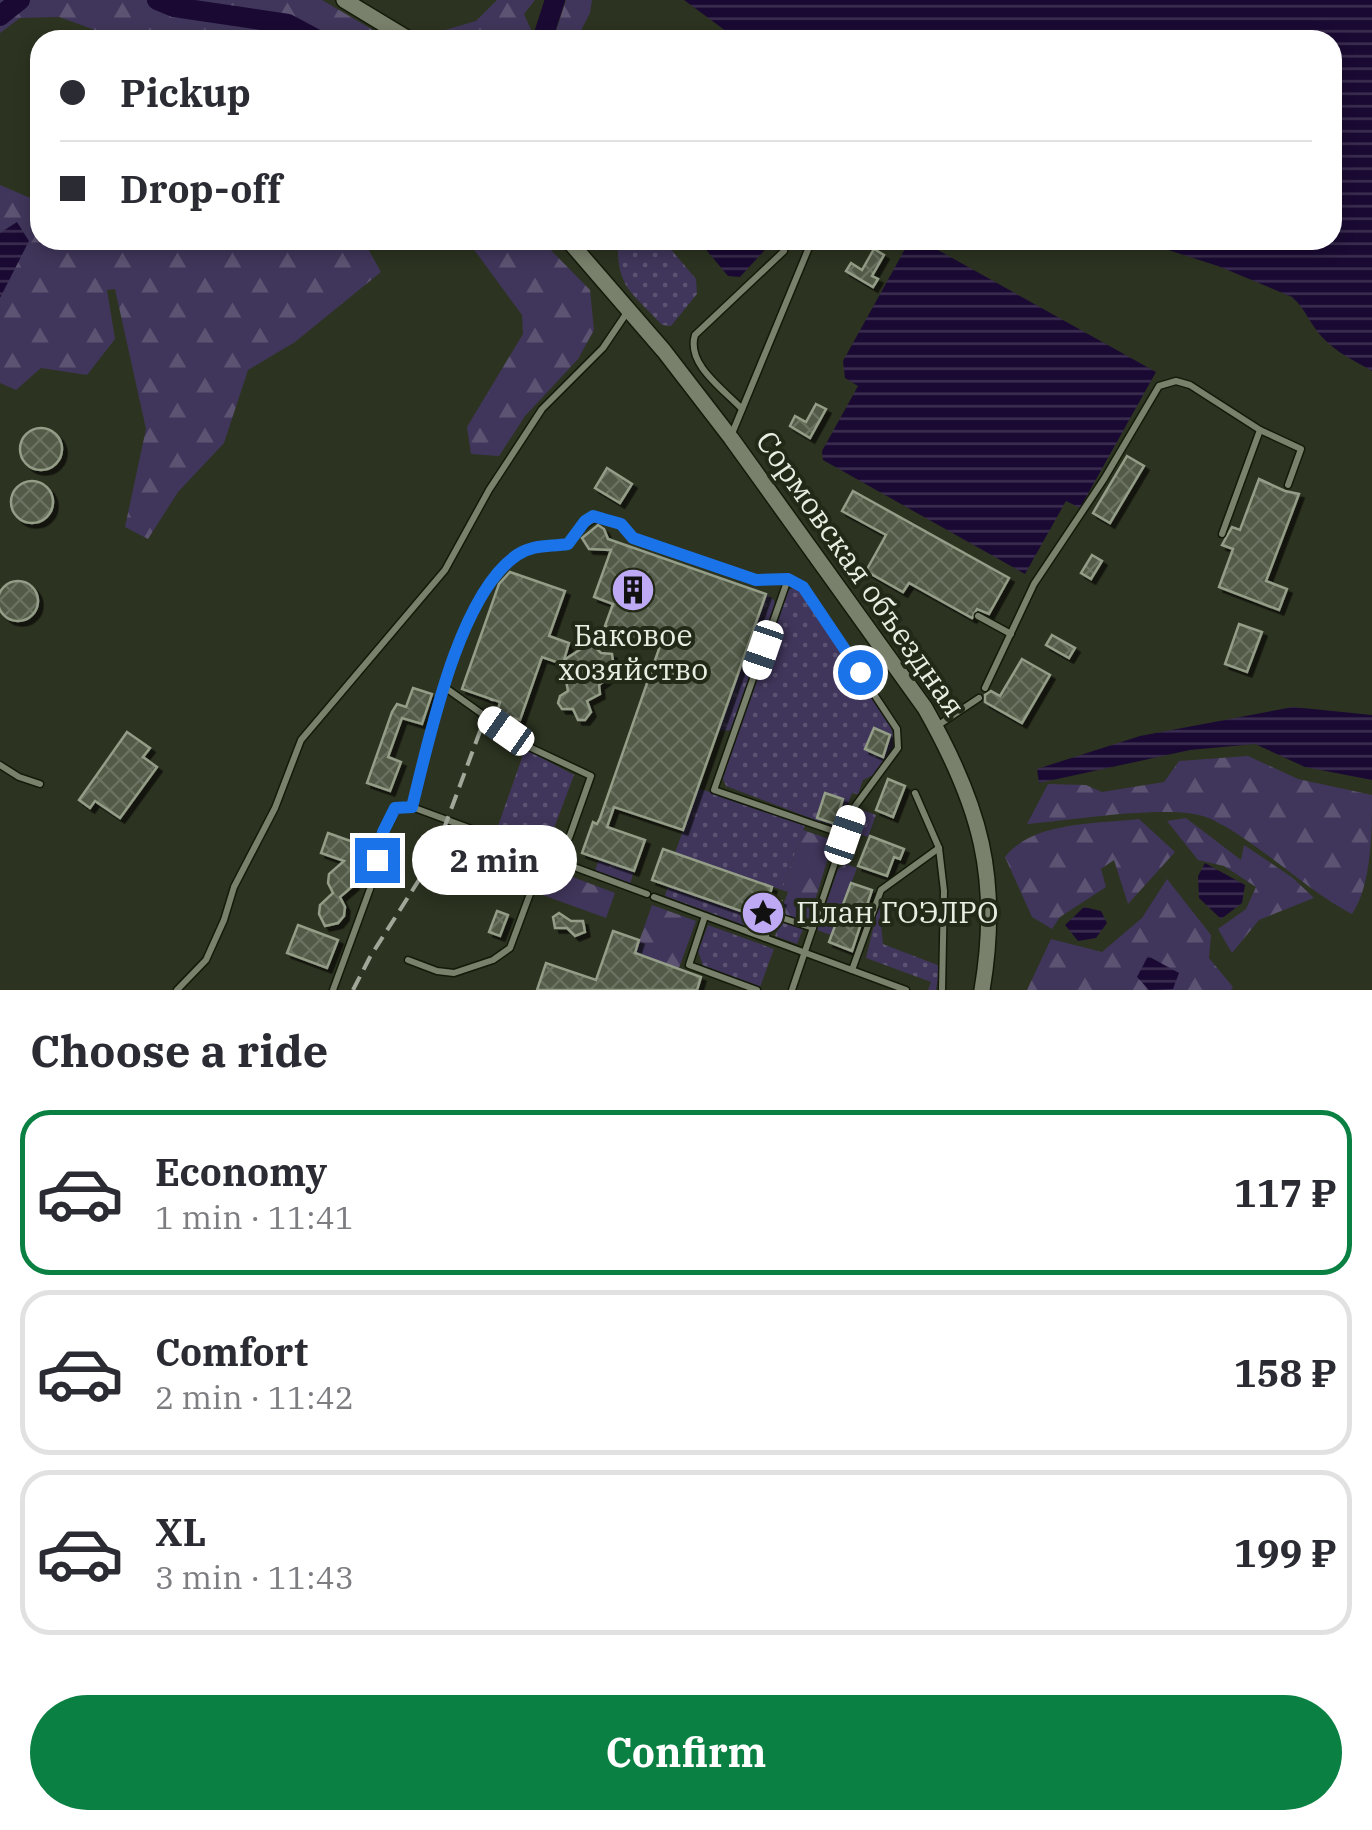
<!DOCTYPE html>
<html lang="en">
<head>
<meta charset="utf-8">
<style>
	:root { --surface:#fff; --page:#f7f7f7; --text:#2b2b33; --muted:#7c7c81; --line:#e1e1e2; --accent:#0b8043 }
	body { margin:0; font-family:"IBM Plex Serif",serif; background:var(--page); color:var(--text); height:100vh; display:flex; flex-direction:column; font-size:38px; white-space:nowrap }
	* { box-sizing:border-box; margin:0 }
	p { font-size:32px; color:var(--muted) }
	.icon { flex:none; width:55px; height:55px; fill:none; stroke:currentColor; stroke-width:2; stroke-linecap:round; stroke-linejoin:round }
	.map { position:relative; height:990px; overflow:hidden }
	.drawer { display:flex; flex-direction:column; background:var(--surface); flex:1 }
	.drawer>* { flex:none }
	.top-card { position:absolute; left:30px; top:30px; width:1312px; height:220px; border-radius:30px; box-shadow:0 5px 15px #0003; display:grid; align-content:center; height:220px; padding:0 30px; background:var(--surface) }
	.end { position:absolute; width:45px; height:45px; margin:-22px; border:12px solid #1a73e8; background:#fff; box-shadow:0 0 0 5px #fff }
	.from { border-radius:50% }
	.bubble { position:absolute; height:70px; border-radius:35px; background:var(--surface); box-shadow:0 5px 15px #0003; font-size:32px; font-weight:800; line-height:70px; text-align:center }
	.car { position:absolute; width:30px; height:60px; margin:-30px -15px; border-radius:12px; box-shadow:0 0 8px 2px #0007; background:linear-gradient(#fff 24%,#345 0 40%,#fff 0 76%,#345 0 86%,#fff 0) }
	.top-card b { display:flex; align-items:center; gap:35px; height:95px; font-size:38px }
	.top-card b+b { border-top:2px solid var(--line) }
	.top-card i { width:25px; height:25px; background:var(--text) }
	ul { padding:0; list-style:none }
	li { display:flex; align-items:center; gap:30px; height:165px; margin:0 20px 15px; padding:0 10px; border:5px solid var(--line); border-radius:30px }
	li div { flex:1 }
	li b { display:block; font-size:38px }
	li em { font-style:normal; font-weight:800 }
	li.active { border-color:var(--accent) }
	li>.icon { width:90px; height:90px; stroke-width:1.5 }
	h2 { padding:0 30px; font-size:45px; line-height:120px }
	.action { display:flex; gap:20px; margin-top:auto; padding:20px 30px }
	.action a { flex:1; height:115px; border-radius:60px; background:var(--accent); color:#fff; font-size:40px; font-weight:800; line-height:115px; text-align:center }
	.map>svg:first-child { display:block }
</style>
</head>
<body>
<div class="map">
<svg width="1372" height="990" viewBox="0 0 1372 990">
	<defs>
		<pattern id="grass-dots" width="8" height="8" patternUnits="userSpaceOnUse" patternTransform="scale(2.5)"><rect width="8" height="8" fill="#40365b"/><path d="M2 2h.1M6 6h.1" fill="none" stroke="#5c5372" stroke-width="1.8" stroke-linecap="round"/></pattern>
		<pattern id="forest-firs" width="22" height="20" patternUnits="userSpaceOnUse" patternTransform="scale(2.5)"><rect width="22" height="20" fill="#40365b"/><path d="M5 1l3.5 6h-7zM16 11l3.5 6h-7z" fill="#5c5372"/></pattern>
		<pattern id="water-rules" width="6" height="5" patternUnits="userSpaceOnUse" patternTransform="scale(2.5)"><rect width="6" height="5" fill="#1a0a33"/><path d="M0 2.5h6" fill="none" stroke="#3b2e50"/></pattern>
		<pattern id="building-cross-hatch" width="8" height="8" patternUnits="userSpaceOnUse" patternTransform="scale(2.5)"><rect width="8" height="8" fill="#525a46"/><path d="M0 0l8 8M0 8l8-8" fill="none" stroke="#6b7260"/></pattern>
		<filter id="shadow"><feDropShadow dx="4.5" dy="4.5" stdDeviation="0" flood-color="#0009"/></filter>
	</defs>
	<rect width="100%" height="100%" fill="#2c3320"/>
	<!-- grass -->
	<g fill="url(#grass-dots)">
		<path d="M 618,240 L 663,240 L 696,279 L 697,294 L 671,326 L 662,325 C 632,292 616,288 618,240 Z"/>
		<path d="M 795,588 L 801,591 L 891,727 L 896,746 L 873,775 L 863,780 L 858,794 L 852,793 L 839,829 L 726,786 L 722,777 L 787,590 Z"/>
		<path d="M 766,594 L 774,600 L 775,607 L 732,730 L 718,731 Z"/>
		<path d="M 525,749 L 574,775 L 553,831 L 534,847 L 502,835 L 498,826 Z"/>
		<path d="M 698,788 L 805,825 L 782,890 L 675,853 Z"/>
		<path d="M 862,810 L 876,815 L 868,837 L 851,831 Z"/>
		<path d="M 668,886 L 761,918 L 757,930 L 665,896 Z"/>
		<path d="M 879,904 L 883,944 L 940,966 L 936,990 L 928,990 L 931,982 L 866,958 Z"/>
		<path d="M 781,921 L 803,929 L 797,944 L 775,936 Z"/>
		<path d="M 708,925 L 774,949 L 760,987 L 703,966 L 698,951 Z"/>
	</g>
	<!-- forest -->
	<g fill="url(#forest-firs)">
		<path d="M 0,0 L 322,0 L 390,40 L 123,40 L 59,17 L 20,18 L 0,33 Z"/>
		<path d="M 497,0 L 535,0 L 524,14 L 531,30 L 527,40 L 440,40 L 442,31 L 476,21 Z"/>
		<path d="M 566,0 L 592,0 L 590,13 L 576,40 L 553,40 Z"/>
		<path d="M 0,185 L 35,200 L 40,195 L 40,240 L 363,240 L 381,272 L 295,342 L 248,370 L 224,443 L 178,492 L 148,539 L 125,527 L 146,429 L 115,289 L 107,290 L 115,339 L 87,375 L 41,368 L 16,390 L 0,383 Z"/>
		<path d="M 467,240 L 541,240 L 590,290 L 594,330 L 578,359 L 525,416 L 499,456 L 471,454 L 467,427 L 523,334 L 522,315 Z"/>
		<path d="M 1248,756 L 1298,779 L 1372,795 C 1372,830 1372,885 1352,914 C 1302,888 1262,844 1211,819 C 1175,802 1070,821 1027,824 L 1048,784 L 1086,785 L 1102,792 L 1164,782 L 1179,761 Z"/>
		<path d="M 1186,818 L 1241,860 L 1244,845 L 1293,878 L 1314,898 L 1259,920 L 1232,953 L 1218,929 L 1246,909 L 1256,887 L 1224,866 L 1198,860 L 1167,821 Z"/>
		<path d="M 1139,819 L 1175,852 L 1128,904 L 1114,860 L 1101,869 L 1106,887 L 1060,917 L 1052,929 L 1032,917 L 1005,857 C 1033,821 1097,824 1139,819 Z"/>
		<path d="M 803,830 L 829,839 L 832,845 L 808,923 L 780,913 L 788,892 L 782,890 Z"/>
		<path d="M 599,859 L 634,871 L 630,884 L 595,871 Z"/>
		<path d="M 846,864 L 857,868 L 831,935 L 817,930 L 838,869 Z"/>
		<path d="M 562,873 L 615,893 L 606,918 L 540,894 L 549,878 Z"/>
		<path d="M 1167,879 L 1211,935 L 1209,958 L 1233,987 L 1231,990 L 1027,990 L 1051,939 L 1102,952 L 1142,918 Z"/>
		<path d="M 652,905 L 696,921 L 679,968 L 635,953 Z"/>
	</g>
	<!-- water -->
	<g fill="url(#water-rules)">
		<path d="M 684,0 L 1372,0 L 1372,371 C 1355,361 1337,353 1323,338 C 1310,325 1306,309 1292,297 L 1218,266 L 1137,240 L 1332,240 L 1332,40 L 738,40 Z"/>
		<path d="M 17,222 L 29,241 L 0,298 L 0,233 Z"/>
		<path d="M 698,240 L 774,240 L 740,277 L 728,276 Z"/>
		<path d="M 910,240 L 920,240 L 1156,372 L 1080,508 L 1066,501 L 1025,574 L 823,460 L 822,451 L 858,386 L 845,378 L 843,361 Z"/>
		<path d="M 1293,707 L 1372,715 L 1372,780 L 1305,767 L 1255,744 L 1190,750 L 1039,783 L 1037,769 L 1140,736 Z"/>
		<path d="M 1205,863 L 1245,885 L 1242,903 L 1221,919 L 1199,898 L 1198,876 Z"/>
		<path d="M 1084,907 L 1101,911 L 1107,923 L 1096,938 L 1078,941 L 1065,925 Z"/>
		<path d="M 1148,956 L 1179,973 L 1173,989 L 1149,990 L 1137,977 Z"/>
	</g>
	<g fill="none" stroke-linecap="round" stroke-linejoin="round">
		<!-- river -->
		<g stroke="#1a0a33" stroke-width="20">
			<path d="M 157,0 L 174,7 L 288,24 L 318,40"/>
			<path d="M 0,16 L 20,0"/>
			<path d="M 542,40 L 555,0"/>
		</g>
	</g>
	<!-- building -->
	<g fill="url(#building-cross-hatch)" stroke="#949d87" stroke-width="2.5" filter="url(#shadow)">
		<path d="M 874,249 L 884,255 L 872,276 L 878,279 L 873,287 L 846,271 L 851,263 L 862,270 Z"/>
		<path d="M 816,404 L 826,409 L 810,438 L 790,426 L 795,416 L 806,422 Z"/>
		<circle cx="41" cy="449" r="21"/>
		<path d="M 1127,456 L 1144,466 L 1110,523 L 1093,513 Z"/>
		<path d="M 607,468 L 632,484 L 620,503 L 595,488 Z"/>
		<path d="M 1259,479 L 1285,491 L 1299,494 L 1266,581 L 1287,589 L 1279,610 L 1219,587 L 1233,549 L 1222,545 L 1232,527 L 1240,530 Z"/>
		<circle cx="32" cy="502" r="21"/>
		<path d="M 853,491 L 1009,578 L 989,614 L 977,609 L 972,618 L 909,583 L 903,592 L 866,571 L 886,535 L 842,511 Z"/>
		<path d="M 598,525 L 604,529 L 608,539 L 766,594 L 683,830 L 614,807 L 607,827 L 645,840 L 634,871 L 582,853 L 593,822 L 597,824 L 600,818 L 660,646 L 605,626 L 613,604 L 594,597 L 611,550 L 589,549 L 582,538 Z"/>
		<path d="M 1092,555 L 1102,561 L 1091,579 L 1081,573 Z"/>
		<path d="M 510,572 L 565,591 L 549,636 L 569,643 L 564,660 L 587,645 L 594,646 L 601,653 L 612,654 L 613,661 L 607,669 L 608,678 L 599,685 L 600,694 L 587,701 L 591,712 L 585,720 L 578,720 L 573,709 L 562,709 L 558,703 L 560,696 L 568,691 L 566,681 L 574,668 L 542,657 L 520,720 L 497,713 L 500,702 L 462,689 L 499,584 Z"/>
		<circle cx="18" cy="601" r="20"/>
		<path d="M 1239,624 L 1262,632 L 1247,672 L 1225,664 Z"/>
		<path d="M 1052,635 L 1075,648 L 1069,658 L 1046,645 Z"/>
		<path d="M 1022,659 L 1050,675 L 1022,723 L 985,702 L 985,695 L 991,691 L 1000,696 Z"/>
		<path d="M 413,688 L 432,694 L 422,724 L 402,718 L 388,757 L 401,762 L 390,791 L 367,783 L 392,712 L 397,704 L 406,707 Z"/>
		<path d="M 874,728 L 890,735 L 883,757 L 865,749 Z"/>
		<path d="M 127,732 L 150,748 L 143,757 L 157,767 L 120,818 L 95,801 L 90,808 L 79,800 Z"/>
		<path d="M 888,779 L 905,786 L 893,817 L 876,810 Z"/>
		<path d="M 825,793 L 843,799 L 835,824 L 817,818 Z"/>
		<path d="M 328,833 L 359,844 L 351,867 L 354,885 L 340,897 L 345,907 L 344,916 L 338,923 L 325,926 L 319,914 L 320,905 L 333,893 L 328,883 L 329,874 L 344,861 L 321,853 Z"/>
		<path d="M 870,836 L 904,849 L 900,859 L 894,857 L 887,876 L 858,866 Z"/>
		<path d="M 663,849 L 772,887 L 769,897 L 781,901 L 778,909 L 765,908 L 761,918 L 652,880 Z"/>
		<path d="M 851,883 L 872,890 L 852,951 L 829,942 Z"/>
		<path d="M 497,911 L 508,915 L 500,936 L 489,932 Z"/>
		<path d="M 559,913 L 571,921 L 583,921 L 585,932 L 575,936 L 567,928 L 555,928 L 553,917 Z"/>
		<path d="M 298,925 L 338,940 L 327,968 L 287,953 Z"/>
		<path d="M 613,931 L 639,940 L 635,953 L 701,977 L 697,990 L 537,990 L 546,963 L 596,980 Z"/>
	</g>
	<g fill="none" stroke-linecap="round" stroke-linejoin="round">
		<!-- service casing -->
		<g stroke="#141a09" stroke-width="9">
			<g id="service">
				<path d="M 542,240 L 570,246"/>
				<path d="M 742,409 C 723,389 686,364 695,335 L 784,251 L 786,240"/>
				<path d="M 731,436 L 812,240"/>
				<path d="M 1222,534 L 1260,430"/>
				<path d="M 788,579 L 714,790 L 845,835"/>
				<path d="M 978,616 L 1011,634"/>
				<path d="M 985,688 L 1034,584 L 1104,479 L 1159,386 L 1176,381 L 1190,385 L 1260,430 L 1301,449 L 1288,485"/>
				<path d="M 937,726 L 979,698"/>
				<path d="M 0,765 L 19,777 L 40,784"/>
				<path d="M 915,793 L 939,848 L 944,891 L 942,990"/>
				<path d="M 412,807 C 429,740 458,595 517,556 C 534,544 549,547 568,544 C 591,514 605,506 633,538 L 756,581 L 788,579 L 803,587 L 897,729 L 898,748 L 853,809 L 792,990"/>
				<path d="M 654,897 L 906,990"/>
				<path d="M 705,916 L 689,965 L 757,990"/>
				<path d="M 765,938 L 773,915 L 813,928"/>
				<path d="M 408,960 L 437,971 L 454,973 L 493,960 L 510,948 L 544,856 L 569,838 L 591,776 L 527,746 L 443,686"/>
				<path d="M 852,970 L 881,890 L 939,848"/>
				<path d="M 177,990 L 206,960 L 224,920 L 234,887 L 275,808 L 301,740 L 445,570 L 489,490 L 542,409 L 603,348 L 628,311"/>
				<path d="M 333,990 L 370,889 L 383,832 L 395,808 L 412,807 L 647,894"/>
			</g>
		</g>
		<!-- tertiary casing -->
		<g stroke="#141a09" stroke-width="18">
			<g id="tertiary">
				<path d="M 344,0 L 410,40"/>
				<path d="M 568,240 L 664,351 L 731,438 L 925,708 C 980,805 1001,878 982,990"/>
			</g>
		</g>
		<!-- service -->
		<use href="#service" stroke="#79816c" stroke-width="6"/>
		<!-- tertiary -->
		<use href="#tertiary" stroke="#79816c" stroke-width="15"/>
		<!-- rail -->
		<path stroke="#a1a799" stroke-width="4" stroke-dasharray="15 8" stroke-linecap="butt" d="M 353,990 L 370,957 L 433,858 L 492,699"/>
	</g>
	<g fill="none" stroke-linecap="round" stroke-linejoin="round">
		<!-- route -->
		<path stroke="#1a73e8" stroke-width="12" d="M 377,860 L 383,832 L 395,808 L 412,807 C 429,740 458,595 517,555 C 534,544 549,547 568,544 L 585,521 L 593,516 L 621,524 L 633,538 L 756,580 L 788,579 L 803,587 L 860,672"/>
	</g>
	<!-- icons -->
	<defs>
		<g id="building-disc" transform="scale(2.25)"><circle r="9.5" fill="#bea9f5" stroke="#222917"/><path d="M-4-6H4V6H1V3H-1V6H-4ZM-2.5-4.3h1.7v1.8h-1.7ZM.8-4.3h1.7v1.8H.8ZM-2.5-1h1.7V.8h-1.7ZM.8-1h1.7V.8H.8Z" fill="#111"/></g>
		<g id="sight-disc" transform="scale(2.25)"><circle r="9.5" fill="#bea9f5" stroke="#222917"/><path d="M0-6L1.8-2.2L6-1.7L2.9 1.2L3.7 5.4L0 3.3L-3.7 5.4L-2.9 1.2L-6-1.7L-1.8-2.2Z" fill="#111"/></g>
	</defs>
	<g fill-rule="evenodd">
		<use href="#building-disc" x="633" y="590"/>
		<use href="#sight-disc" x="763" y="913"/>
	</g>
	<g text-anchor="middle" stroke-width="8" stroke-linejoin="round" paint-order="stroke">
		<!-- street labels -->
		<g font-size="30" fill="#e9eee2" stroke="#222917">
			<text transform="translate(860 574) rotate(55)" y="10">Сормовская объездная</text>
		</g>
		<!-- poi labels -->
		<g font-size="30" fill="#e9eee2" stroke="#222917">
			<text x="633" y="646">Баковое<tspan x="633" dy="34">хозяйство</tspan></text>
			<text x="796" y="923" text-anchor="start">План ГОЭЛРО</text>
		</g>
	</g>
</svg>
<i class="end from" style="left:860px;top:672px"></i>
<i class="end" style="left:377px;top:860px"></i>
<div class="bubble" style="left:412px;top:825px;width:165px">2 min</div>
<i class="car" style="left:763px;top:650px;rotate:199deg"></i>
<i class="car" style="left:506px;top:731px;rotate:305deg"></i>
<i class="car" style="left:845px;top:835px;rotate:19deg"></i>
<div class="top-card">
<b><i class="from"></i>Pickup</b>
<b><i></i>Drop-off</b>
</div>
</div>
<section class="drawer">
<h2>Choose a ride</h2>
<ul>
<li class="active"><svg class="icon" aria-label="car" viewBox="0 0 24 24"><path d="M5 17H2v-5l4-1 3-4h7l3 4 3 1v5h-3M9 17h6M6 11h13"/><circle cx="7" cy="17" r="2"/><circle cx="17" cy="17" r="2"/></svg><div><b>Economy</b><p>1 min · 11:41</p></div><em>117 ₽</em></li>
<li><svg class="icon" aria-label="car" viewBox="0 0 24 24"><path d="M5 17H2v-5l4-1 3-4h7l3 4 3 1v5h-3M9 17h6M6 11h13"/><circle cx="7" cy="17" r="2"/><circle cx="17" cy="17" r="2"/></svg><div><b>Comfort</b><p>2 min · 11:42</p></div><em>158 ₽</em></li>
<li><svg class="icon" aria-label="car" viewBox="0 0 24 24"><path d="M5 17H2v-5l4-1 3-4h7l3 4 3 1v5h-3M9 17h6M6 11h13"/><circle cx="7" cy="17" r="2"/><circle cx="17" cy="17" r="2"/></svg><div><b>XL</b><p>3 min · 11:43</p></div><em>199 ₽</em></li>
</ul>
<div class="action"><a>Confirm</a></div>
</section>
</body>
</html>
